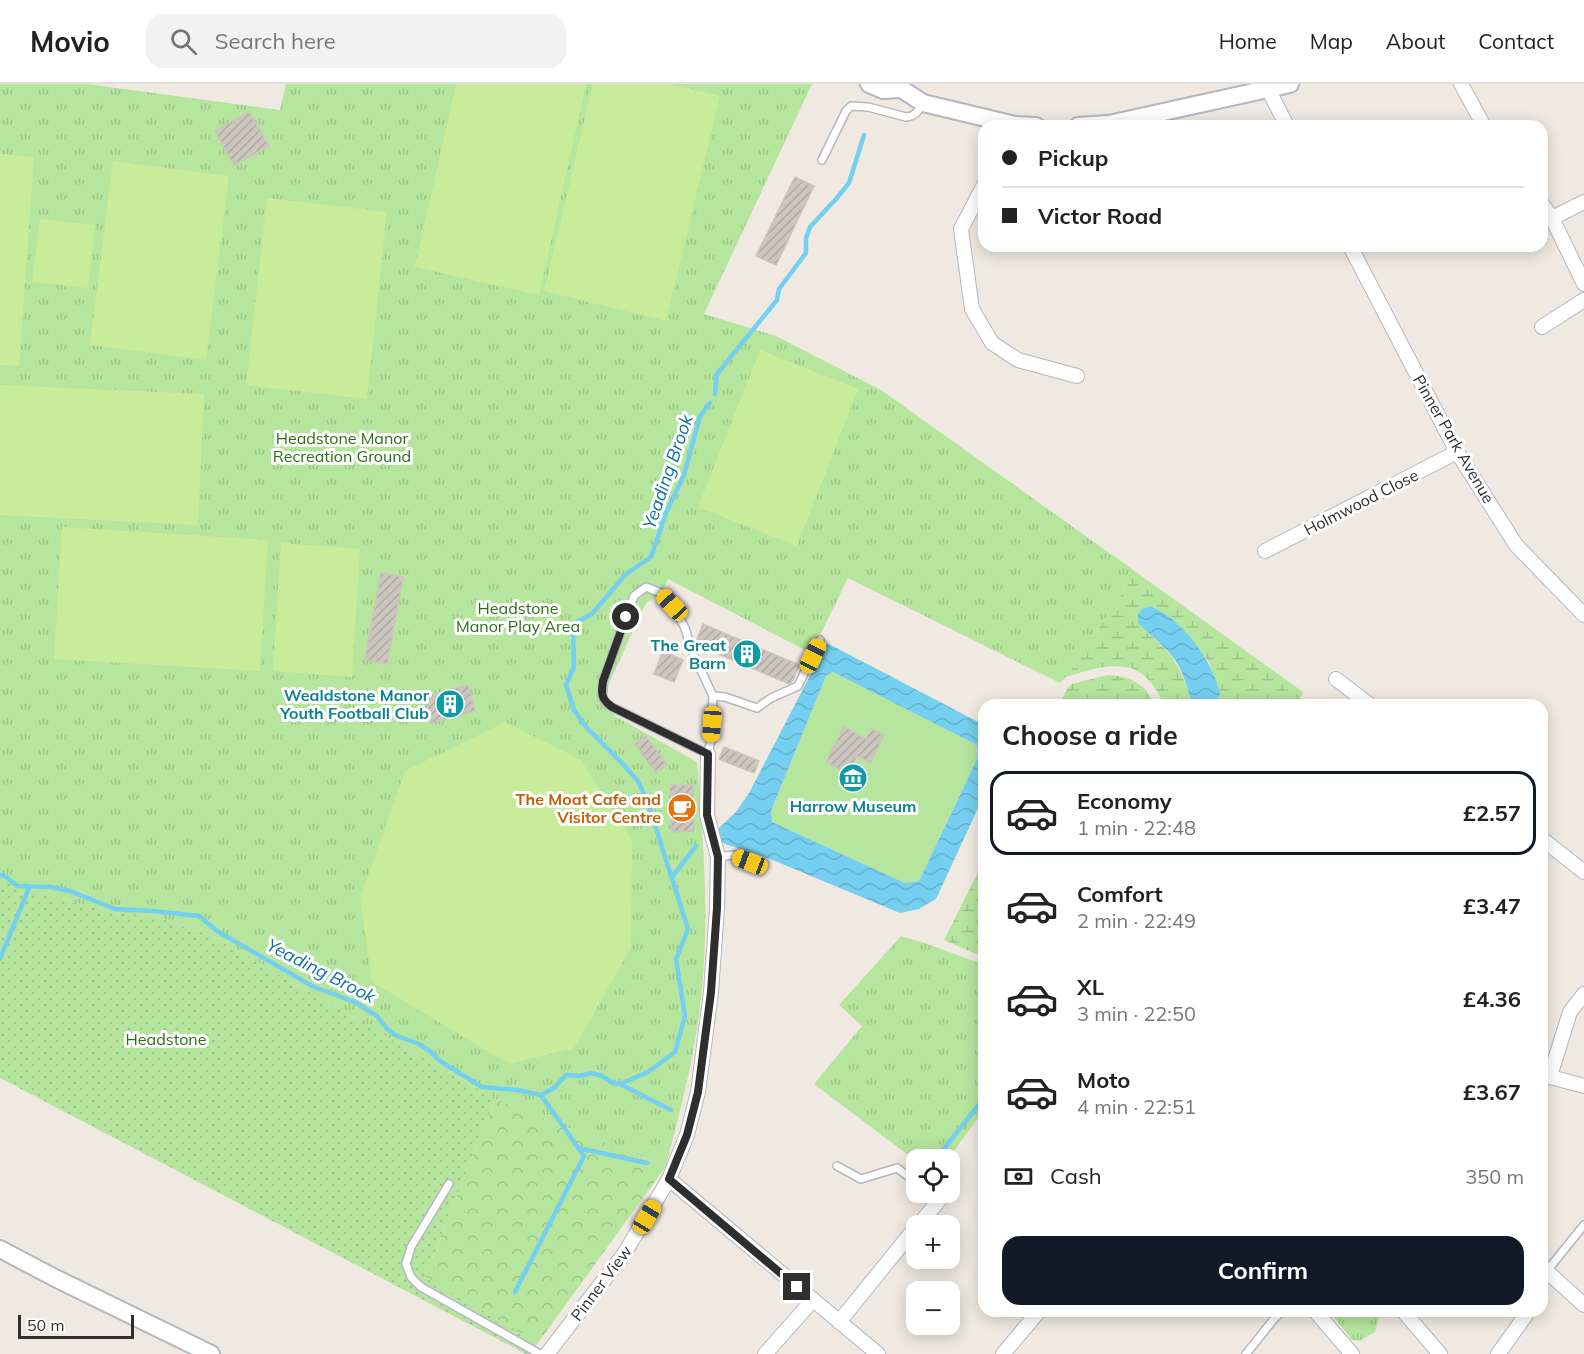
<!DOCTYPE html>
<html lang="en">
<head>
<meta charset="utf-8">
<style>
	:root { --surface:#fff; --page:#f2f2f2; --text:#222; --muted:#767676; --line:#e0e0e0; --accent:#111827 }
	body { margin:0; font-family:Mulish,sans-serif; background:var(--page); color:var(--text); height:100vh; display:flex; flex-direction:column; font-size:22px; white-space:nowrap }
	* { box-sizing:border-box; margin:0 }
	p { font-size:20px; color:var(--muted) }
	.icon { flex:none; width:33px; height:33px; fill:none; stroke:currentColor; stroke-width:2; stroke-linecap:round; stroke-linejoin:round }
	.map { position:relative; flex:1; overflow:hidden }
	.panel { position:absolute; left:978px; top:615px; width:570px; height:618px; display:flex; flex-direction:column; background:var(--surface); border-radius:18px; box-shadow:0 3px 15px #0003 }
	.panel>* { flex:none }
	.hud { position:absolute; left:978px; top:36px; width:570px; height:132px; border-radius:18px; box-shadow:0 3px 15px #0003; display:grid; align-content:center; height:132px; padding:0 24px; background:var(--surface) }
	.controls { position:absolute; left:906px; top:1065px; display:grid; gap:12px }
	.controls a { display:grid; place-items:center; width:54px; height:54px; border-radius:12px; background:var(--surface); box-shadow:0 3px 15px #0003; font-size:30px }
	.scale { position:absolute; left:18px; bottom:15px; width:116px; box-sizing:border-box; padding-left:6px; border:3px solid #2e2e2e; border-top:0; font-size:16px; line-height:21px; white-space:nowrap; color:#2e2e2e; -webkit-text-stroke:4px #fff; paint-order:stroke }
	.end { position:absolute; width:27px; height:27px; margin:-14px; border:8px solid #2e2e2e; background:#fff; box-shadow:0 0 0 3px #fff }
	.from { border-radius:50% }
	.car { position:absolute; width:18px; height:36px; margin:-18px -9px; border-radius:8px; box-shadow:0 0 4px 2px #0007; background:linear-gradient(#f5c518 24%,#345 0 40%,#f5c518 0 76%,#345 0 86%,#f5c518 0) }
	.hud b { display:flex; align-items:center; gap:21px; height:57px; font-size:22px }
	.hud b+b { border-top:2px solid var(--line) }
	.hud i { width:15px; height:15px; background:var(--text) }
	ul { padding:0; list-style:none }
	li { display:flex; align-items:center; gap:18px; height:84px; margin:0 12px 9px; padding:0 12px; border:3px solid transparent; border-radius:18px }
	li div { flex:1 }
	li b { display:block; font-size:22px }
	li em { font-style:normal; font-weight:700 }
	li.selected { border-color:var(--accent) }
	li>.icon { width:54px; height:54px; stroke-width:1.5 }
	h2 { padding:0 24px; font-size:27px; line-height:72px }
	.pay { display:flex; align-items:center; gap:15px; height:66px; padding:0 24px; font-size:22px }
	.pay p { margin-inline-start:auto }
	.cta { display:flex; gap:12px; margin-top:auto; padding:12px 24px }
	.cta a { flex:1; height:69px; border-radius:18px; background:var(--accent); color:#fff; font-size:24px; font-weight:700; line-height:69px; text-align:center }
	header { display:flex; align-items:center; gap:36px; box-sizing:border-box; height:84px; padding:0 30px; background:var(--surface); border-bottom:2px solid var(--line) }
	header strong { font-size:28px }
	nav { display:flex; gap:33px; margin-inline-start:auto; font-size:21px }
	.search { width:420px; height:54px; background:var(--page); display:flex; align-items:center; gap:15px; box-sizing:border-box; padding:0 21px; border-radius:18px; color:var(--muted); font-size:22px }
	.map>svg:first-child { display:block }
</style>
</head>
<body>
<header>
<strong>Movio</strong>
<div class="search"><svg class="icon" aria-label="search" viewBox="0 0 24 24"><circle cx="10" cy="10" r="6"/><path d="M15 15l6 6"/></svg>Search here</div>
<nav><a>Home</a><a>Map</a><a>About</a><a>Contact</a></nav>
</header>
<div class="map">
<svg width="1584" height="1270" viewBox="0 0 1584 1270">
	<defs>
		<pattern id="forest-crowns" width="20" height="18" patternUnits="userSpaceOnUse" patternTransform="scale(1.5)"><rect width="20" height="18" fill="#b6e59e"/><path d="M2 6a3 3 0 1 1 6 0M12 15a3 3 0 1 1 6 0" fill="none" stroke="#9dc588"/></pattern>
		<pattern id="wetland-marsh" width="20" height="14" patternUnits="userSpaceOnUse" patternTransform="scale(1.5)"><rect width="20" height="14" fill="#b6e59e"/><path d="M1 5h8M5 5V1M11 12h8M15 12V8" fill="none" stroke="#9dc588"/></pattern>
		<pattern id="park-tufts" width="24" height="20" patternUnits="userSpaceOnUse" patternTransform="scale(1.5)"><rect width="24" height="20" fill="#b6e59e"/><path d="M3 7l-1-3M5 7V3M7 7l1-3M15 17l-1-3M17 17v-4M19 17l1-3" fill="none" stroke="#9dc588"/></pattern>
		<pattern id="garden-dots" width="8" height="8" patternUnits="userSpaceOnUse" patternTransform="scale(1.5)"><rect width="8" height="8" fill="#b6e59e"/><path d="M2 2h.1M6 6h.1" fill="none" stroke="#9dc588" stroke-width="1.8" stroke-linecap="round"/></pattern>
		<pattern id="water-waves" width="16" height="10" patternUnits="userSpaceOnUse" patternTransform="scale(1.5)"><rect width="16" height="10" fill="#75cff0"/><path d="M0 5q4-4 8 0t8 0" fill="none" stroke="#66b2ce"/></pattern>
		<pattern id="building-hatch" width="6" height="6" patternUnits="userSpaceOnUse" patternTransform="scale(1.5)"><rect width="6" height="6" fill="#cbc7bf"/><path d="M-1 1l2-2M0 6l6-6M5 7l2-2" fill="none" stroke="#afaba4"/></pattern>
	</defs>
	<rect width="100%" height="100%" fill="#efe9e1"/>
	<!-- grass -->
	<path fill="#b6e59e" d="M 833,587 L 977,661 L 978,673 L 919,797 L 905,799 L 772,738 L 771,727 L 826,592 Z"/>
	<!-- forest -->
	<path fill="url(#forest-crowns)" d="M 495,1015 L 666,1082 L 538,1259 L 425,1193 Z"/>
	<!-- wetland -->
	<g fill="url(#wetland-marsh)">
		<path d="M 1136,488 L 1303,608 L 1298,621 L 1219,621 L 1217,618 L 1220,610 L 1209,578 L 1186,550 L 1168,532 L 1146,547 C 1174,571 1183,586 1192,621 L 1163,621 C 1159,605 1143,585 1126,583 C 1106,580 1085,587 1066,593 Z"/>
		<path d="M 1107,591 C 1131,592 1145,599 1154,621 L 1059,621 L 1067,605 L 1072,600 Z"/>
		<path d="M 984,776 L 984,873 L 983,873 L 944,856 Z"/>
	</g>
	<!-- park -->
	<g fill="url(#park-tufts)">
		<path d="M 0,0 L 87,0 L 280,26 L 286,0 L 812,0 L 704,230 L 776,252 L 881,306 L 1136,488 L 1066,593 L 1060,599 L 848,494 L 818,555 L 813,553 L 807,567 L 668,495 L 661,509 L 646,519 L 610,597 C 605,611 609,618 615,632 L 697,678 C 704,764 711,852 698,938 C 691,987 678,1034 666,1082 L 495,1015 L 212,852 L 152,832 L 112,829 L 58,814 L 0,795 Z"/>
		<path d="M 901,852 L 925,859 L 984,881 L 984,1026 L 948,1075 L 916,1076 L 916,1077 L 814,1000 L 862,942 L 839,921 Z"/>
		<path d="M 1329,1227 L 1381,1227 L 1375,1248 L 1360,1257 L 1352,1256 Z"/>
	</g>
	<!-- garden -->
	<path fill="url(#garden-dots)" d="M 0,795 L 58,814 L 112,829 L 152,832 L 212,852 L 495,1015 L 425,1193 L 538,1259 L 530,1270 L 526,1270 L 0,994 Z"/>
	<!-- pitch -->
	<g fill="#c9ec9a">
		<path d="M 456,0 L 586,0 L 539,211 L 415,183 Z"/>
		<path d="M 593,0 L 669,0 L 720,12 L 666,237 L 544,207 Z"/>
		<path d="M 0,70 L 34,73 L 19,282 L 0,281 Z"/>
		<path d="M 113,77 L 229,92 L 206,276 L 90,261 Z"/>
		<path d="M 267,114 L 387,128 L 367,315 L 246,301 Z"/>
		<path d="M 40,135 L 95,141 L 88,204 L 32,198 Z"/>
		<path d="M 760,266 L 858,305 L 797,462 L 698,423 Z"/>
		<path d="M 0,301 L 204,310 L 198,441 L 0,431 Z"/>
		<path d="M 62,443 L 268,456 L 260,587 L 54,575 Z"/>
		<path d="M 281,459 L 360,465 L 352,593 L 273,587 Z"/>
		<path d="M 505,638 L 581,676 L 632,757 L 631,864 L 574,964 L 509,980 L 372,898 L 360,814 L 405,687 Z"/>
	</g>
	<!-- water -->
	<g fill="url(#water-waves)" fill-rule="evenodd">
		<path d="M 1151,522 C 1156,526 1163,528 1168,532 C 1191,549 1214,581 1220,610 C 1214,625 1207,621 1192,621 C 1188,606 1184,589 1175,576 C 1165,562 1150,551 1138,539 L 1138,530 L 1142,525 Z"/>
		<path d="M 827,559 L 984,641 L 984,711 L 936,815 L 919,825 L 900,829 L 763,772 L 725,760 L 720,757 L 718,750 L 719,744 L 736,728 L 749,709 ZM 833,588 L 977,661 L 978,673 L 919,797 L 905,799 L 772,738 L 771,727 L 826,592 Z"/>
	</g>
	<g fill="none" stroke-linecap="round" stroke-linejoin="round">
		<!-- stream -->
		<g stroke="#75cff0" stroke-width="4.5">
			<path d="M 715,310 L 717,290 L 777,216 L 779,205 L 806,169 L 806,154 L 810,143 L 836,115 L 849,99 L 864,51"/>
			<path d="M 1297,621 L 1299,618"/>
			<path d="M 0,791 L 5,792 L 17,802 L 50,803 L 70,807 L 115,825 L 152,827 L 199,832 L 217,847 L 314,903 L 355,918 L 377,932 L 387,945 L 395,951 L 419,960 L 430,967 L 440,977 L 482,1003 L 517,1006 L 541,1011 L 554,1004 L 566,991 L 580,992 L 591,989 L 602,992 L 613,999 L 620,1000 L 648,988 L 675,968 L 685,932 L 676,875 L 688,845 L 648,719 L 638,697 L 622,679 L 586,643 L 574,626 L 566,601 L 574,583 L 573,540 L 592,530 L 626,490 L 651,473 L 666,429 L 684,391 L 700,332 L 710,319"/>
			<path d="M 672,793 L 696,762"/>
			<path d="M 0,875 L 29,804"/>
			<path d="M 620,1000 L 671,1026"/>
			<path d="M 578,1064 L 647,1079"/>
			<path d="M 935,1076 L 984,1014"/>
			<path d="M 515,1208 L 584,1072 L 541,1011"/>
		</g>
	</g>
	<!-- building -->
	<g fill="url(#building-hatch)" stroke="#cbc5ba" stroke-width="1.5">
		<path d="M 249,28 L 269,62 L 234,81 L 215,47 Z"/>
		<path d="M 795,93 L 814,102 L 776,181 L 756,172 Z"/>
		<path d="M 381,489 L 403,493 L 387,580 L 365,576 Z"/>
		<path d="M 703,540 L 799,581 L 792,598 L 789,600 L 695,560 Z"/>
		<path d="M 663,567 L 683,576 L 674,598 L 654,590 Z"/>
		<path d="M 468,601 L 475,627 L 431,639 L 424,613 Z"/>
		<path d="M 844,643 L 866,655 L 871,645 L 884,651 L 870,679 L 857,672 L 848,690 L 826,678 Z"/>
		<path d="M 646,652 L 667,681 L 656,689 L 635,660 Z"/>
		<path d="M 724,663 L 759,677 L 754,689 L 719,675 Z"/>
		<path d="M 670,701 L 693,701 L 694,747 L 671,748 Z"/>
	</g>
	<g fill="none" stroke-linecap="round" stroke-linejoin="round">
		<!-- service casing -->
		<g stroke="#b4b7c1" stroke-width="10">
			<g id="service">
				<path d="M 822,76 L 846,27 L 851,22 L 868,23 L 906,33 C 916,32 918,27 923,19"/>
				<path d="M 646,503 L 661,509 L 672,521 L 685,544 L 691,565 L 713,612 L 711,656 L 708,670 L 612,623 L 605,618 L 602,612 L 603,597 L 634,512 Z"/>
				<path d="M 713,612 L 725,613 L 757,624 L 771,614 L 798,602 L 820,556"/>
				<path d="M 718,773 L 733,771 L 751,778"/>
				<path d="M 837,1082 L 861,1095 L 897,1084 L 916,1098"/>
				<path d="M 449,1100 L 411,1163 L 406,1180 L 411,1193 L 421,1203 L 540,1270"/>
				<path d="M 1547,1187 L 1584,1141"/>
				<path d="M 1246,1270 L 1274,1235 L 1282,1227"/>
			</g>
		</g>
		<!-- minor casing -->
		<g stroke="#b4b7c1" stroke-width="16">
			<g id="minor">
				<path d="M 1461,0 L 1484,42"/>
				<path d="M 1268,5 L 1287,42"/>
				<path d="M 984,101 L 961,145 L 972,225 L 992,259 L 1018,276 L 1077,292"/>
				<path d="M 1542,120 L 1552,134 L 1584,200"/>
				<path d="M 1552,134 L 1584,118"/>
				<path d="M 1350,162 L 1457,368 L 1516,461 L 1584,531"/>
				<path d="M 1542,243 L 1584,216"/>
				<path d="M 1265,467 L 1457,368"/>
				<path d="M 1336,595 L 1370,621"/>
				<path d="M 1542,755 L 1584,788"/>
				<path d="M 1543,991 L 1584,1002"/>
				<path d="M 1550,992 L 1570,928 L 1584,910"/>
				<path d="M 669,1095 L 878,1270"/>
				<path d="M 918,1142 L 940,1115"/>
				<path d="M 1542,1183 L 1584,1221"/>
				<path d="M 1315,1227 L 1352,1270"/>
				<path d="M 1403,1227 L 1440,1270"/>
				<path d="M 839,1238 L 916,1143"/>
				<path d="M 547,1270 L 624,1170 L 669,1095 L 687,1051 L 698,1008 L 711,908 L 717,824 L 718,773 L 707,731 L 708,670"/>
				<path d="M 765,1270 L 813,1216"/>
				<path d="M 1003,1270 L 1039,1227"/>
				<path d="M 1498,1270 L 1526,1231"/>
			</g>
		</g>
		<!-- tertiary casing -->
		<g stroke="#b4b7c1" stroke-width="20">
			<g id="tertiary">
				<path d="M 869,0 L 883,6 L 900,5 L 900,4"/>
				<path d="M 897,0 L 900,4 L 923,19 L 1015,41 L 1036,42"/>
				<path d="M 1078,42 L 1109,40 L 1290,0"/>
				<path d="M 0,1165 L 57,1195 L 211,1270"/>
			</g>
		</g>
		<!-- service -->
		<use href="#service" stroke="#fff" stroke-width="7"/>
		<!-- minor -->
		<use href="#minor" stroke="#fff" stroke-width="14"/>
		<!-- tertiary -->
		<use href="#tertiary" stroke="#fff" stroke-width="16"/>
	</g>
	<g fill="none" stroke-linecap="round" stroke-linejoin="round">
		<!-- route -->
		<path stroke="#2e2e2e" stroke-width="8" d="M 626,533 L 603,597 C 601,610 601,615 612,623 L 708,670 L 707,731 L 718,773 L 717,824 L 711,908 L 698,1008 L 687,1051 L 669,1095 L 797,1203"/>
	</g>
	<!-- icons -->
	<defs>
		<g id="building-disc" transform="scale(1.5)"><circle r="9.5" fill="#0f9aa8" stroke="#fff"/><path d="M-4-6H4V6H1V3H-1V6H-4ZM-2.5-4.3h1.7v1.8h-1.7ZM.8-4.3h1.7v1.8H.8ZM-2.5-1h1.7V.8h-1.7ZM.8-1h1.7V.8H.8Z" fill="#fff"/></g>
		<g id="museum-disc" transform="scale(1.5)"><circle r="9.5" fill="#0f9aa8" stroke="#fff"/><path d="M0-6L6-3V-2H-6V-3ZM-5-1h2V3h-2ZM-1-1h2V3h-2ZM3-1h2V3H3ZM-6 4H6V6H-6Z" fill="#fff"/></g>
		<g id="cafe-disc" transform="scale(1.5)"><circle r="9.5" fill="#e8710a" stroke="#fff"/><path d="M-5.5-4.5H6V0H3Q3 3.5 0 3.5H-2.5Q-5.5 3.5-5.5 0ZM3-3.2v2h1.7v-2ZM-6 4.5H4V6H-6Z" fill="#fff"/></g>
	</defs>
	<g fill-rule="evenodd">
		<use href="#building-disc" x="747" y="570"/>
		<use href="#building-disc" x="450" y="620"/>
		<use href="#museum-disc" x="853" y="694"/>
		<use href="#cafe-disc" x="682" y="724"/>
	</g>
	<g text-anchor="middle" stroke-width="6" stroke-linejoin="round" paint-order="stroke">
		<!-- park labels -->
		<g font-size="16" fill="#2c6e1b" stroke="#fff">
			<text x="342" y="360">Headstone Manor<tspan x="342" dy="18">Recreation Ground</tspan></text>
			<text x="518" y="530">Headstone<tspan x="518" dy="18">Manor Play Area</tspan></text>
			<text x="166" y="961">Headstone</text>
		</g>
		<!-- street labels -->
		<g font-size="16" fill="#2e2e2e" stroke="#fff">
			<text transform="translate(1454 355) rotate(60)" y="6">Pinner Park Avenue</text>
			<text transform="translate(1361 418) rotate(-27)" y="6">Holmwood Close</text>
			<text transform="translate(601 1199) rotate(-53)" y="6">Pinner View</text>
		</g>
		<!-- culture labels -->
		<g font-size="16" font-weight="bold" fill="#0d838f" stroke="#fff" text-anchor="end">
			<text x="726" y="567">The Great<tspan x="726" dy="18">Barn</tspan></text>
			<text x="429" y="617">Wealdstone Manor<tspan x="429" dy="18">Youth Football Club</tspan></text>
			<text x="853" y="728" text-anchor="middle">Harrow Museum</text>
		</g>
		<!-- food labels -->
		<g font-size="16" font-weight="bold" fill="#c56008" stroke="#fff" text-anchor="end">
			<text x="661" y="721">The Moat Cafe and<tspan x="661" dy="18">Visitor Centre</tspan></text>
		</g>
		<!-- water labels -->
		<g font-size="18" font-style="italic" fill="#0d6fa3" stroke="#fff">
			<text transform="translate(668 388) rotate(-71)" y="6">Yeading Brook</text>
			<text transform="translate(321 887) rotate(27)" y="6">Yeading Brook</text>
		</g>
	</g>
</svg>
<div class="controls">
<a><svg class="icon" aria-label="locate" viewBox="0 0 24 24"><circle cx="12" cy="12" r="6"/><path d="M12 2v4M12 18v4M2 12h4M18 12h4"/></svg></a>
<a>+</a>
<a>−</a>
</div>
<div class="scale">50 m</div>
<i class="end from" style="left:626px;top:533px"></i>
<i class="end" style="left:797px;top:1203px"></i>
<i class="car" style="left:672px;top:521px;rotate:317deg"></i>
<i class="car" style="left:813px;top:572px;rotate:26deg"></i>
<i class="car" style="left:712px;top:640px;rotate:184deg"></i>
<i class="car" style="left:750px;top:778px;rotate:291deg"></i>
<i class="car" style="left:647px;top:1133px;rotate:31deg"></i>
<div class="hud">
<b><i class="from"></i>Pickup</b>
<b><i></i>Victor Road</b>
</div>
<section class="panel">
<h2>Choose a ride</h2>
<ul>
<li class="selected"><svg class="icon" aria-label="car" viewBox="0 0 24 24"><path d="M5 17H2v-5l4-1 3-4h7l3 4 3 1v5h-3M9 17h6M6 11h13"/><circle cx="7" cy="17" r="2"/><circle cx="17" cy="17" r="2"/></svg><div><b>Economy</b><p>1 min · 22:48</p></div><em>£2.57</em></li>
<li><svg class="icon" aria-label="car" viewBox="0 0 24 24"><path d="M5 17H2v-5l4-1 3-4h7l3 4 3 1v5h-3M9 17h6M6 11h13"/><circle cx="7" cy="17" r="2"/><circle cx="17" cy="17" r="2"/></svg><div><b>Comfort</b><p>2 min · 22:49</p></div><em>£3.47</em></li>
<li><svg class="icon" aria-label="car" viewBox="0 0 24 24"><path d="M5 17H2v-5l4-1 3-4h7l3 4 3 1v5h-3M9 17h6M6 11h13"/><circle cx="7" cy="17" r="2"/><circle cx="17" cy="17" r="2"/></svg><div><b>XL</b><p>3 min · 22:50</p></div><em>£4.36</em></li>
<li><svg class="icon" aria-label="car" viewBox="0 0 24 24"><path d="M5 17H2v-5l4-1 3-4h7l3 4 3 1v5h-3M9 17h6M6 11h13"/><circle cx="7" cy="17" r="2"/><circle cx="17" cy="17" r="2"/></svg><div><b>Moto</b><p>4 min · 22:51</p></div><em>£3.67</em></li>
</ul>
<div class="pay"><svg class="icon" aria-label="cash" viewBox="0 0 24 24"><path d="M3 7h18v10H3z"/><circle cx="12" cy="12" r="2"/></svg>Cash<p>350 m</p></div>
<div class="cta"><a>Confirm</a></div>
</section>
</div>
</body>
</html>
